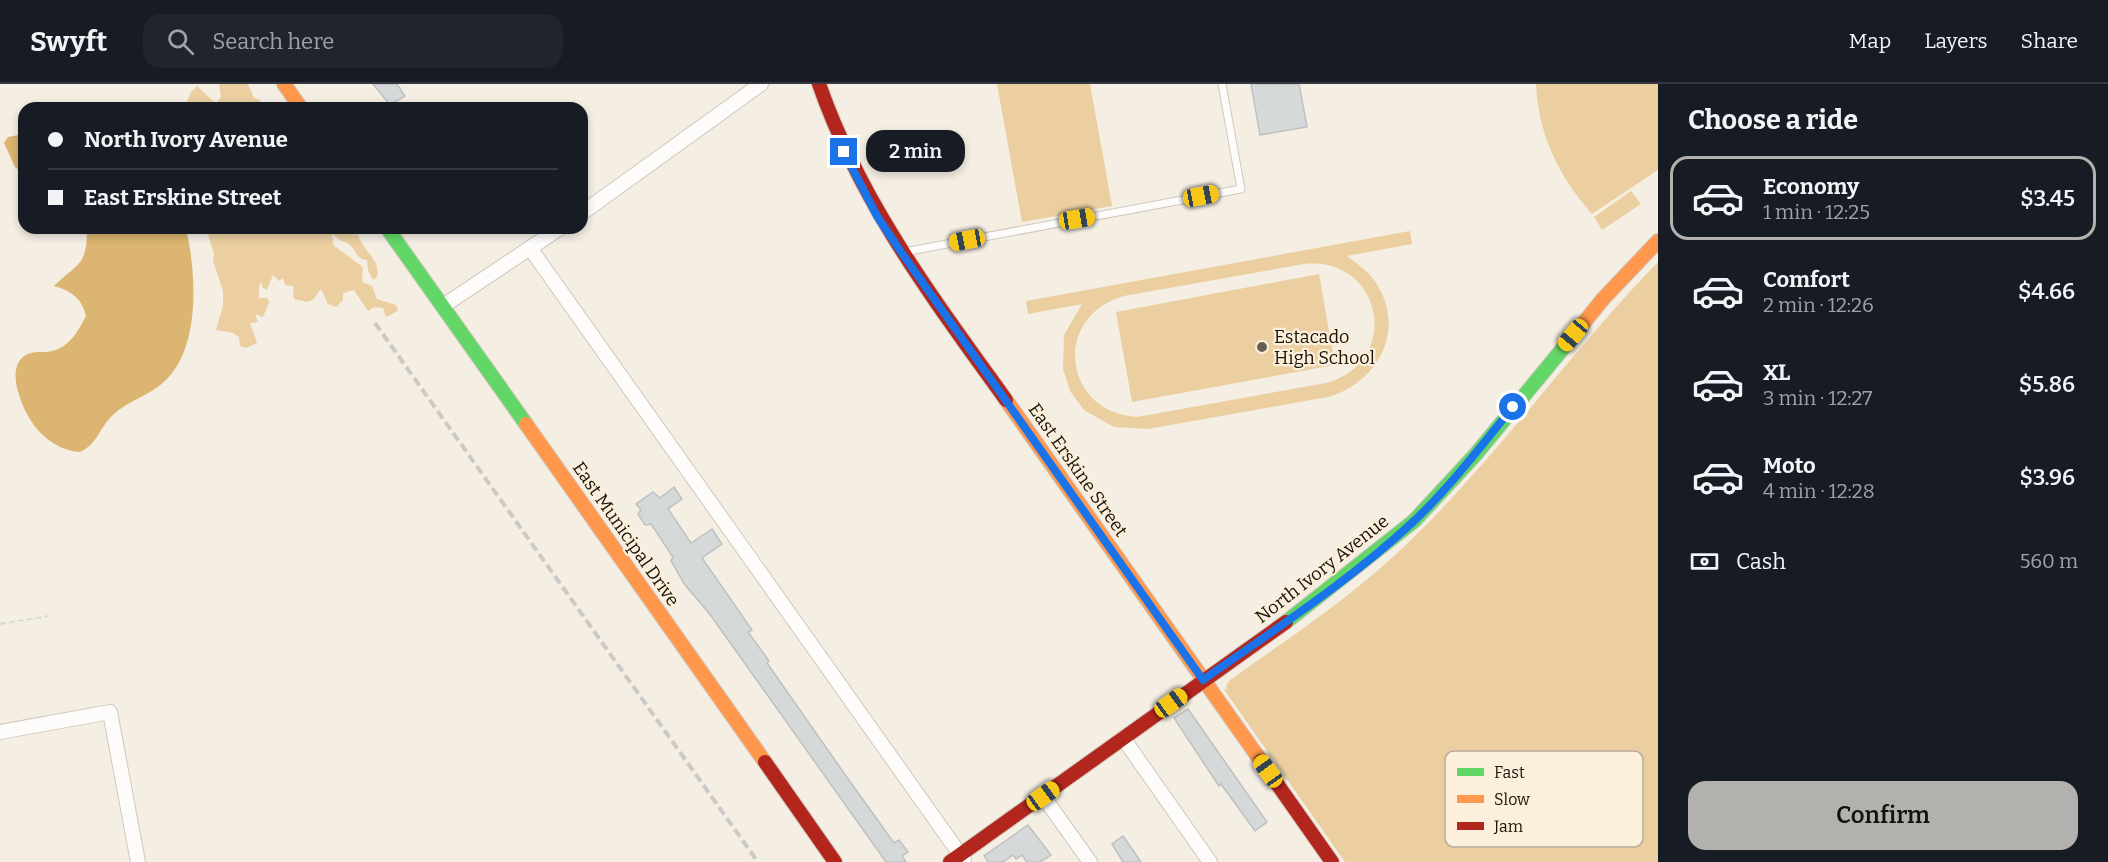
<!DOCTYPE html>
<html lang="en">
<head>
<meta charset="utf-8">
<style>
	:root { --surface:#171b24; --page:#20242c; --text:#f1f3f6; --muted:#9ea1a6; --line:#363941; --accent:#b2b1ad }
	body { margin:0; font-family:Bitter,serif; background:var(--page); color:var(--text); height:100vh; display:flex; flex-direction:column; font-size:22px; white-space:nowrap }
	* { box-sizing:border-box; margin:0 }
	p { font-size:20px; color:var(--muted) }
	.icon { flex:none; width:33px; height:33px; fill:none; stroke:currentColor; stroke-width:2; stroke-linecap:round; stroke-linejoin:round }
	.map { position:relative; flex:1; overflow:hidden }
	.sheet { display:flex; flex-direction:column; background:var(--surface); width:450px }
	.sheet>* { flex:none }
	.top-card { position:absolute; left:18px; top:18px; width:570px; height:132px; border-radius:18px; box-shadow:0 3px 9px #0003; display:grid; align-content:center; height:132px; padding:0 30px; background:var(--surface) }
	.end { position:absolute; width:27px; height:27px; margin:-14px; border:8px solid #1a73e8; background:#fff; box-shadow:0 0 0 3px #fff }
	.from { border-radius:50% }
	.bubble { position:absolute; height:42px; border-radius:18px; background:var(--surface); box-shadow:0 3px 9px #0003; font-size:20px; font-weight:600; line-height:42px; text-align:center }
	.car { position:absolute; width:18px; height:36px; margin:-18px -9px; border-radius:8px; box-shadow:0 0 4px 2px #0007; background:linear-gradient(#f5c518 24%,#345 0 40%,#f5c518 0 76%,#345 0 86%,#f5c518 0) }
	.top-card b { display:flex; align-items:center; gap:21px; height:57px; font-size:22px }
	.top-card b+b { border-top:2px solid var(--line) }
	.top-card i { width:15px; height:15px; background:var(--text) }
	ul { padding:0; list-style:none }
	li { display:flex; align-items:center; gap:18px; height:84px; margin:0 12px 9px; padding:0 18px; border:3px solid transparent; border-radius:18px }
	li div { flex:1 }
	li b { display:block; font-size:22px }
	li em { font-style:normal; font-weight:600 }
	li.current { border-color:var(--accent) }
	li>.icon { width:54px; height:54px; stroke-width:1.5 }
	h2 { padding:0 30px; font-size:27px; line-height:72px }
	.pay { display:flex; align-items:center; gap:15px; height:66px; padding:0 30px; font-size:22px }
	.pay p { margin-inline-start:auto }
	.action { display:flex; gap:12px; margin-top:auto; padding:12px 30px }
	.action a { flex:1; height:69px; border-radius:18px; background:var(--accent); color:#111; font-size:24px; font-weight:600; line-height:69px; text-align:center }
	header { display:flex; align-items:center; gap:36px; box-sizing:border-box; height:84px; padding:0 30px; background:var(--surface); border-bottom:2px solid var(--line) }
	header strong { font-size:28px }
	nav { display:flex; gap:33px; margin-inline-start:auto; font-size:21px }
	.search { width:420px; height:54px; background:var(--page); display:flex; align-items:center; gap:15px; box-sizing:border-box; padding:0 21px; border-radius:18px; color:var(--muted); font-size:22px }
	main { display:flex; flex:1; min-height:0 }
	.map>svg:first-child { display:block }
</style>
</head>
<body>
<header>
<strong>Swyft</strong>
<div class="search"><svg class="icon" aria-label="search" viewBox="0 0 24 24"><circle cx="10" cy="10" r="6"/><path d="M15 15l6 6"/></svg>Search here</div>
<nav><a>Map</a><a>Layers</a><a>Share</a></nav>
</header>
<main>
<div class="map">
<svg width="1658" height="778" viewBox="0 0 1658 778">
	<rect width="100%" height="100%" fill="#f4eee3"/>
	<!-- green -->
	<g fill="#ebcfa1" fill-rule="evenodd">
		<path d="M 219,0 L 248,0 L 254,14 L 260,16 L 261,24 L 184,24 L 191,8 L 197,2 L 216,20 L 221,13 Z"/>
		<path d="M 997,0 L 1090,0 L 1112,122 L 1022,138 Z"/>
		<path d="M 1536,0 L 1658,0 L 1658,86 L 1592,130 C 1559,93 1538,50 1536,0 Z"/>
		<path d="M 1631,107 L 1641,120 L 1602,146 L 1594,133 Z"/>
		<path d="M 206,144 L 347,144 L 351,150 L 358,151 C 364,169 381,175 377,193 L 373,196 L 368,186 L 367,176 C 358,175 357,170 352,163 C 346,156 337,158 332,148 L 333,161 L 363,183 L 362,198 L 372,202 L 377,215 L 396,221 L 398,227 L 386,233 L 383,224 L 374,223 L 368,227 L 354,206 L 343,209 L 343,216 L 336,223 L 328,220 L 321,205 L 313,216 L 307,218 L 294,215 L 293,202 L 285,201 L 283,194 L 279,197 L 273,191 L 267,206 L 262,203 L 262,198 L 259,201 L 259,214 L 267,214 L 269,218 L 263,233 L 255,230 L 258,238 L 250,239 L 257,259 L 246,264 L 240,262 L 239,253 L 233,249 L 216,246 L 223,222 L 223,207 L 213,177 L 214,170 Z"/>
		<path d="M 1410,147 L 1412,160 L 1347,172 C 1359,181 1372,190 1379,204 C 1405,250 1375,300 1328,313 L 1148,345 L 1114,343 L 1084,326 L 1070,307 L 1063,285 L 1064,251 L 1082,220 L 1028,230 L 1026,217 ZM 1304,180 C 1383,172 1403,278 1326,299 L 1137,333 C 1062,328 1052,232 1124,212 Z"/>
		<path d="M 1658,178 L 1658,778 L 1345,778 L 1223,604 L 1227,606 L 1226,602 L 1230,596 C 1292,552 1356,510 1410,457 C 1499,371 1571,267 1658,178 Z"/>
		<path d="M 1319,190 L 1335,281 L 1132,318 L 1116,228 Z"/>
	</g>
	<!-- water -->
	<g fill="#dbb571">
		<path d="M 24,50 L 24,90 L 15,83 L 4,59 L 8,53 Z"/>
		<path d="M 87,144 L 186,144 C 196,188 201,260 167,295 C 151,312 125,317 110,334 C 99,346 96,361 80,368 C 45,365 25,335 17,304 C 15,295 14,281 22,274 C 28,268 36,268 44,268 C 67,267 76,251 86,232 C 82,214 71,207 54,202 C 79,178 87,182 87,144 Z"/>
	</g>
	<!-- building -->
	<g fill="#d5d9d9" stroke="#bec1c1" stroke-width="1.5">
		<path d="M 373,0 L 397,0 L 405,12 L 390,21 Z"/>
		<path d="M 1251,0 L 1299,0 L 1307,43 L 1260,51 Z"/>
		<path d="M 674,403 L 682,415 L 668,425 L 691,459 L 712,445 L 722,460 L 702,474 L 752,546 L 748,548 L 769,577 L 767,579 L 846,692 L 894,759 L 899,756 L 908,768 L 902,772 L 906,778 L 886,778 L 709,529 L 685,501 L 671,477 L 673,473 L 651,440 L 645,441 L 638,430 L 641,426 L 636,420 L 653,408 L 660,414 Z"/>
		<path d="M 1188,625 L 1267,738 L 1255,747 L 1221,700 L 1219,702 L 1174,634 Z"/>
		<path d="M 1028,741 L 1051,771 L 1040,778 L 1027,778 L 1022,771 L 1016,775 L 1013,771 L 1003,778 L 988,778 L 984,772 Z"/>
		<path d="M 1123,752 L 1130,762 L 1141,778 L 1123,778 L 1112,760 Z"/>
	</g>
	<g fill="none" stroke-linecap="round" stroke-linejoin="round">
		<!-- lane casing -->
		<g stroke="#d0c8bd" stroke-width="9">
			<path id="lane" d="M 904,168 L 1241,105 L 1222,0"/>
		</g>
		<!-- street casing -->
		<g stroke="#d0c8bd" stroke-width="16">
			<g id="street">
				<path d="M 582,129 L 761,0"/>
				<path d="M 530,164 L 964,776"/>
				<path d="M 443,222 L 560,144"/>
				<path d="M 0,648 L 110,628 L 138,778"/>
				<path d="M 1123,654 L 1210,778"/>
				<path d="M 1043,712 L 1090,778"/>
			</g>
		</g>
		<!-- fast casing -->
		<g stroke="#d0c8bd" stroke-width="16">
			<g id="fast">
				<path d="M 387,144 L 526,340"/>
				<path d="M 1286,538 L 1414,437 L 1476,370 L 1569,257"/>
			</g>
		</g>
		<!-- slow casing -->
		<g stroke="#d0c8bd" stroke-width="16">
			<g id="slow">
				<path d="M 284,0 L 301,24"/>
				<path d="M 1569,257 L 1603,215 L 1658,157"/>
				<path d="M 1006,316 L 1261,677"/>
				<path d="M 526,340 L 765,678"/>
			</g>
		</g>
		<!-- jam casing -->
		<g stroke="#d0c8bd" stroke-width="16">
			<g id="jam">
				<path d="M 819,0 C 861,120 933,214 1006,316"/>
				<path d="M 1261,677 L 1332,778"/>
				<path d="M 765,678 L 835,778"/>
				<path d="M 950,778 L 1286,538"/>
			</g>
		</g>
		<!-- path -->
		<path stroke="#dad9d5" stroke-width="2" stroke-dasharray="6 3" stroke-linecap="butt" d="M 0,540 L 49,532"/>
		<!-- lane -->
		<use href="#lane" stroke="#fdfcfb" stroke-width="7"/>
		<!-- street -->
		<use href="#street" stroke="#fdfcfb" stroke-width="14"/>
		<!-- fast -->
		<use href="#fast" stroke="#63d668" stroke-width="14"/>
		<!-- slow -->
		<use href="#slow" stroke="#ff974d" stroke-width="14"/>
		<!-- jam -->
		<use href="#jam" stroke="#b3261e" stroke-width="14"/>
		<!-- rail -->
		<path stroke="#ccc9c6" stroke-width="4" stroke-dasharray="9 4.5" stroke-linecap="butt" d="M 375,239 L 758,778"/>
	</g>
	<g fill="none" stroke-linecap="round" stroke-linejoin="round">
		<!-- route -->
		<path stroke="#1a73e8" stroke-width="8" d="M 844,68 L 877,132 L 901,168 L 1203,596 C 1275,545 1350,497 1414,437 C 1451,402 1481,362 1513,323"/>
	</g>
	<!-- markers -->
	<circle fill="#666054" stroke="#fcefdb" stroke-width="2" cx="1262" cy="263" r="6"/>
	<g text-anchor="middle" stroke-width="4.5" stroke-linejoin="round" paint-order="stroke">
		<!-- poi labels -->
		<g font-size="18" fill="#1a1307" stroke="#fcefdb" text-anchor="start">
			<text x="1274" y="259">Estacado<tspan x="1274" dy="21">High School</tspan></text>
		</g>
		<!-- street labels -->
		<g font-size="18" fill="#1a1307" stroke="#fcefdb">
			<text transform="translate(1078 386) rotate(55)" y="6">East Erskine Street</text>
			<text transform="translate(626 450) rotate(55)" y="6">East Municipal Drive</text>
			<text transform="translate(1322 485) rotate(-38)" y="6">North Ivory Avenue</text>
		</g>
	</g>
	<!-- legend -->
	<rect x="1445" y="667" width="198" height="96" rx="9" fill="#fcefdb" stroke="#b8ad9b" stroke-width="1.5"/>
	<rect x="1457" y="684" width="27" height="8" fill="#63d668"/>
	<rect x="1457" y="711" width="27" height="8" fill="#ff974d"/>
	<rect x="1457" y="738" width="27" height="8" fill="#b3261e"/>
	<g font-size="16" fill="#1a1307">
		<text x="1494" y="694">Fast</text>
		<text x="1494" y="721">Slow</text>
		<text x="1494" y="748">Jam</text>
	</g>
</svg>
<i class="end from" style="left:1513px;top:323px"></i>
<i class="end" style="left:844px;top:68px"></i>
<div class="bubble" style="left:866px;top:46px;width:99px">2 min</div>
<i class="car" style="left:1201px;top:112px;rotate:79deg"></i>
<i class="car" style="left:1077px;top:135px;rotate:80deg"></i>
<i class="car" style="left:967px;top:156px;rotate:259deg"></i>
<i class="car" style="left:1573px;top:251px;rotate:220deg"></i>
<i class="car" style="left:1171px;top:619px;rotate:54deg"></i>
<i class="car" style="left:1268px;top:687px;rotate:324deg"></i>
<i class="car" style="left:1043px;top:712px;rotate:54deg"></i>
<div class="top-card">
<b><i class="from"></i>North Ivory Avenue</b>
<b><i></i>East Erskine Street</b>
</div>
</div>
<section class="sheet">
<h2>Choose a ride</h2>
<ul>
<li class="current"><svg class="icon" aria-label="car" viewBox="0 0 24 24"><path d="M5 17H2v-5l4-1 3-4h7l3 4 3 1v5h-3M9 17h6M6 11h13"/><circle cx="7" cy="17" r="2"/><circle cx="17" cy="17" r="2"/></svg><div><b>Economy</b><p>1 min · 12:25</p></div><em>$3.45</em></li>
<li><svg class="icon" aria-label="car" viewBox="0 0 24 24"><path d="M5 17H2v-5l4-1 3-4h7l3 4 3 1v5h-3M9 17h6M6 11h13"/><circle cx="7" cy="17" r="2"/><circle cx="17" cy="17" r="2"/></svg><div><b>Comfort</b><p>2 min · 12:26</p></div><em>$4.66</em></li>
<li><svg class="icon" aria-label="car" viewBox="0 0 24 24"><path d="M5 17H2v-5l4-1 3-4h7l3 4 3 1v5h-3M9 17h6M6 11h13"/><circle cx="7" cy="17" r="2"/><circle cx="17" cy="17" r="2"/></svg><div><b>XL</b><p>3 min · 12:27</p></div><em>$5.86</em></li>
<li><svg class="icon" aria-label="car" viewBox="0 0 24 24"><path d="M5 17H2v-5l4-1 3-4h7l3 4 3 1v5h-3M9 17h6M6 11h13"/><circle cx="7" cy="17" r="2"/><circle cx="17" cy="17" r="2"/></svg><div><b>Moto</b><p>4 min · 12:28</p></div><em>$3.96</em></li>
</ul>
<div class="pay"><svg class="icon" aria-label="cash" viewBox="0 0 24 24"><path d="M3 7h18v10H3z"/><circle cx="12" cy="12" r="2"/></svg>Cash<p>560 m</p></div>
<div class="action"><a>Confirm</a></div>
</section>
</main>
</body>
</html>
